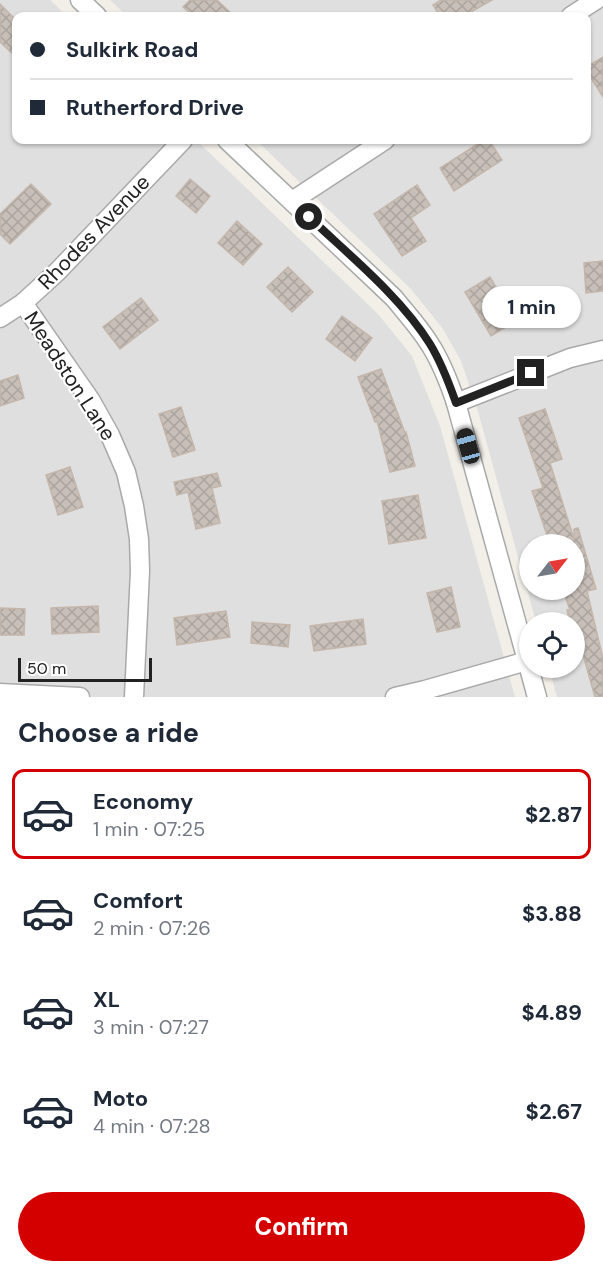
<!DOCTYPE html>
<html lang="en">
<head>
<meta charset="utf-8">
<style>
	:root { --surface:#fff; --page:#f2f2f3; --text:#1f2937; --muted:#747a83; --line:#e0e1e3; --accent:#d40000 }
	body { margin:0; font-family:"DM Sans",sans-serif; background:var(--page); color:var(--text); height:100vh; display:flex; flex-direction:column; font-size:22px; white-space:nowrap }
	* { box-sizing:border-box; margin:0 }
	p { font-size:20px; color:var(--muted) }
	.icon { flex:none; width:33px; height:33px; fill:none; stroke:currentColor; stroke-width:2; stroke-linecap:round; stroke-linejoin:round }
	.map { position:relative; height:697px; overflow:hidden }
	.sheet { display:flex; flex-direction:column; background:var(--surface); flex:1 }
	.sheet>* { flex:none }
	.guide { position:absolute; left:12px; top:12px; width:579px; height:132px; border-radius:12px; box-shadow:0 2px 4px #0004; display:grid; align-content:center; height:132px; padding:0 18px; background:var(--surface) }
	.needle { width:39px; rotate:59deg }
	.tools { position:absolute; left:519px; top:534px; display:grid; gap:12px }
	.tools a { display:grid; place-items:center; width:66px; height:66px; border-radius:50%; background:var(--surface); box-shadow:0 2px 4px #0004; font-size:30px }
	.scale { position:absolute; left:18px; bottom:15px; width:134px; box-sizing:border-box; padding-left:6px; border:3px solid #222; border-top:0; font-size:16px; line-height:21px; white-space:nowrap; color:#222; -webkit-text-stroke:4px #fff; paint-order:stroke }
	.end { position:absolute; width:27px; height:27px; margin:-14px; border:8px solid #222; background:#fff; box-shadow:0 0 0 3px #fff }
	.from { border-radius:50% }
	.bubble { position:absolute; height:42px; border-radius:21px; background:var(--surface); box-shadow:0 2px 4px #0004; font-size:20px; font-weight:700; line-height:42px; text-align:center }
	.car { position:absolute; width:18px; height:36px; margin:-18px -9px; border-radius:8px; box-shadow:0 0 4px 2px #0007; background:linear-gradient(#222 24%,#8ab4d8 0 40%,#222 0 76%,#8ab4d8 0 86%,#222 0) }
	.guide b { display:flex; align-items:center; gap:21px; height:57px; font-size:22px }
	.guide b+b { border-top:2px solid var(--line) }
	.guide i { width:15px; height:15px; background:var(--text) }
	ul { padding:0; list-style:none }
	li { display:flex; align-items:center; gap:18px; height:90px; margin:0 12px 9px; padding:0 6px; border:3px solid transparent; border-radius:12px }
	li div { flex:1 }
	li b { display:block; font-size:22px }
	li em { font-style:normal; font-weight:700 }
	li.on { border-color:var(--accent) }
	li>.icon { width:54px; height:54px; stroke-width:1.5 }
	h2 { padding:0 18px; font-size:27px; line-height:72px }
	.action { display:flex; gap:12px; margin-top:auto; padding:12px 18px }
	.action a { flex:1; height:69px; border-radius:36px; background:var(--accent); color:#fff; font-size:24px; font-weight:700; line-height:69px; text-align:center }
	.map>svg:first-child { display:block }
</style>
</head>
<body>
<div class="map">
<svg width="603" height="697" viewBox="0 0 603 697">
	<defs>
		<pattern id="building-cross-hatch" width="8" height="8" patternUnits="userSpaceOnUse" patternTransform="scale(1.5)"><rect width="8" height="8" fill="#c7bfb8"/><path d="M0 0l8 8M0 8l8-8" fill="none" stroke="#aba49e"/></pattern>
	</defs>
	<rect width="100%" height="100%" fill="#f2efe9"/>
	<!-- residential -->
	<g fill="#e0dfdf" fill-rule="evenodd">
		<path d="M 0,0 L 50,0 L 67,16 L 16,16 L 16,140 L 196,140 L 378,314 L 412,356 L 440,426 L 515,697 L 0,697 Z"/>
		<path d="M 110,0 L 603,0 L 603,697 L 557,697 L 549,668 L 574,668 L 574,622 L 536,622 L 477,408 L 461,361 L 443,329 L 411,289 L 256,140 L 586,140 L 586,16 L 127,16 ZM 530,544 L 574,544 L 574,590 L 530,590 Z"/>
	</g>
	<!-- building -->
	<g fill="url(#building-cross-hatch)" stroke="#c4b6ab" stroke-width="1.5">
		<path d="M 190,0 L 217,0 L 234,16 L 193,16 L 183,7 Z"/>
		<path d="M 441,0 L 492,0 L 464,16 L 440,16 L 433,5 Z"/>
		<path d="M 0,4 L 16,20 L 16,57 L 0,42 Z"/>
		<path d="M 603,57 L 603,97 L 586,70 L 586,67 Z"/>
		<path d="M 484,140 L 489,140 L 502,160 L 454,191 L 440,168 Z"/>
		<path d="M 190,179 L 210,196 L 196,213 L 176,196 Z"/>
		<path d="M 31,184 L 51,204 L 10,244 L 0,234 L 0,214 Z"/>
		<path d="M 417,185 L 430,205 L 411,218 L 426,241 L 402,256 L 374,214 Z"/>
		<path d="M 237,221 L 262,244 L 243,265 L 218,243 Z"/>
		<path d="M 603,261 L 603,291 L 586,293 L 584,263 Z"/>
		<path d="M 288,267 L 313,292 L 292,312 L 267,287 Z"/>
		<path d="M 490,277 L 516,321 L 491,336 L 465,292 Z"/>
		<path d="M 141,298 L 158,320 L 120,349 L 103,327 Z"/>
		<path d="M 342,316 L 372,338 L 355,361 L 326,339 Z"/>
		<path d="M 381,369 L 405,433 L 406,432 L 415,466 L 390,472 L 377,421 L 375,422 L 358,377 Z"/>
		<path d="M 18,375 L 24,398 L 0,406 L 0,381 Z"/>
		<path d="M 181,407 L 195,450 L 173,457 L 159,414 Z"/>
		<path d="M 545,409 L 562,459 L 550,463 L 574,539 L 574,529 L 578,528 L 596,589 L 587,591 L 603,659 L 603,697 L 595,697 L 582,651 L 577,652 L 574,640 L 574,622 L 570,622 L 567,610 L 570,610 L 563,590 L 574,590 L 574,544 L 550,544 L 532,491 L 543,488 L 519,418 Z"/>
		<path d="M 70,467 L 83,507 L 58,515 L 46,475 Z"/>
		<path d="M 217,473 L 221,486 L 212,488 L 220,523 L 196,529 L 188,492 L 177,495 L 174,482 Z"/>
		<path d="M 418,495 L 426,538 L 389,544 L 382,501 Z"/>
		<path d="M 451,587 L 460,627 L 437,632 L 427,593 Z"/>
		<path d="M 98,606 L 99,632 L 52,634 L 51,608 Z"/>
		<path d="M 0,608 L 25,609 L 24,635 L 0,635 Z"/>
		<path d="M 226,611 L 230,637 L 177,645 L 174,618 Z"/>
		<path d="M 363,619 L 366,644 L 314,651 L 310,626 Z"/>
		<path d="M 252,622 L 290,625 L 288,647 L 251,643 Z"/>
	</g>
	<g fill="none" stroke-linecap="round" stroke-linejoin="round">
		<!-- minor casing -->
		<g stroke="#a9a9a9" stroke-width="21">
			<g id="minor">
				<path d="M 80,0 L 97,16"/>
				<path d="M 571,16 L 596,0"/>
				<path d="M 227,140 L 394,298 C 406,313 419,327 429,343 C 441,361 449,382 456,403 L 537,697"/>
				<path d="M 292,201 L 385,140"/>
				<path d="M 23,303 L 91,401 L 110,435 L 126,472 L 134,506 L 139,539 L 140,571 L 134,697"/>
				<path d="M 0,318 L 23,303 L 58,271 L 183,140"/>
				<path d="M 456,403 L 570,358 L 603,350"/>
				<path d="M 0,693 L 80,697"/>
				<path d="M 395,697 L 425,690 L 527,661"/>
			</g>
		</g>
		<!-- minor -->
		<use href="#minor" stroke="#fff" stroke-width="18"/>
	</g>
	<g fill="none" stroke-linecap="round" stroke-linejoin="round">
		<!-- route -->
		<path stroke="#222" stroke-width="8" d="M 309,217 C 349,255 401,297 430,344 C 441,362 449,383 456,403 L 531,373"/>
	</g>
	<g text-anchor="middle" stroke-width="4.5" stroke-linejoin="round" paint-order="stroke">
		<!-- street labels -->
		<g font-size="21" fill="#222" stroke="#fff">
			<text transform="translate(94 232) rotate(-46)" y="7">Rhodes Avenue</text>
			<text transform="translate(70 376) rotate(57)" y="7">Meadston Lane</text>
		</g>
	</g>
</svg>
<div class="tools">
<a><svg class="needle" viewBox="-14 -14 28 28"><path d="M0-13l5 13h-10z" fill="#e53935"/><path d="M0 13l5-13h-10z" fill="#747a83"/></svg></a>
<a><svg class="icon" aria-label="locate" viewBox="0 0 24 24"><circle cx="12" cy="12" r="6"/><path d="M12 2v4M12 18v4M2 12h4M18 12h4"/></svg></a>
</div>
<div class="scale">50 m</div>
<i class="end from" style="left:309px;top:217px"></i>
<i class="end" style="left:531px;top:373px"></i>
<div class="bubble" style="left:482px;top:286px;width:99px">1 min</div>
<i class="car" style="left:468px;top:446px;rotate:344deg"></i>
<div class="guide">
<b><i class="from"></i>Sulkirk Road</b>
<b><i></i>Rutherford Drive</b>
</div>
</div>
<section class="sheet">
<h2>Choose a ride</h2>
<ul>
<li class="on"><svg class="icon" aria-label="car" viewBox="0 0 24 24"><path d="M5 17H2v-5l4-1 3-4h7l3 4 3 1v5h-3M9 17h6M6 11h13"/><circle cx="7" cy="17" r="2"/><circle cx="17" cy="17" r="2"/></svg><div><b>Economy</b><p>1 min · 07:25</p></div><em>$2.87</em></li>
<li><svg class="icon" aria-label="car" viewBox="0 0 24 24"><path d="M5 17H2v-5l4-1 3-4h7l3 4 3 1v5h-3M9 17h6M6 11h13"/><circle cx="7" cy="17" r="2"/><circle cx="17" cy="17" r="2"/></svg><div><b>Comfort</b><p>2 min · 07:26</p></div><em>$3.88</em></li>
<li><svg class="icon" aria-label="car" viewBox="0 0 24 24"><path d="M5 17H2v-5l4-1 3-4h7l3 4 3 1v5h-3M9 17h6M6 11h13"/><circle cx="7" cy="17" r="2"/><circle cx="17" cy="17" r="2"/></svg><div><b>XL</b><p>3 min · 07:27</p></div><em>$4.89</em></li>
<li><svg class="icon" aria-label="car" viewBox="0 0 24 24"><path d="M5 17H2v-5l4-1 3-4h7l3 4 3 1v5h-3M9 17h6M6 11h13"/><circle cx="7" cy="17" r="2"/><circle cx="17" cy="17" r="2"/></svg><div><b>Moto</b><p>4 min · 07:28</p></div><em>$2.67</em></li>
</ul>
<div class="action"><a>Confirm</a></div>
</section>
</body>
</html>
